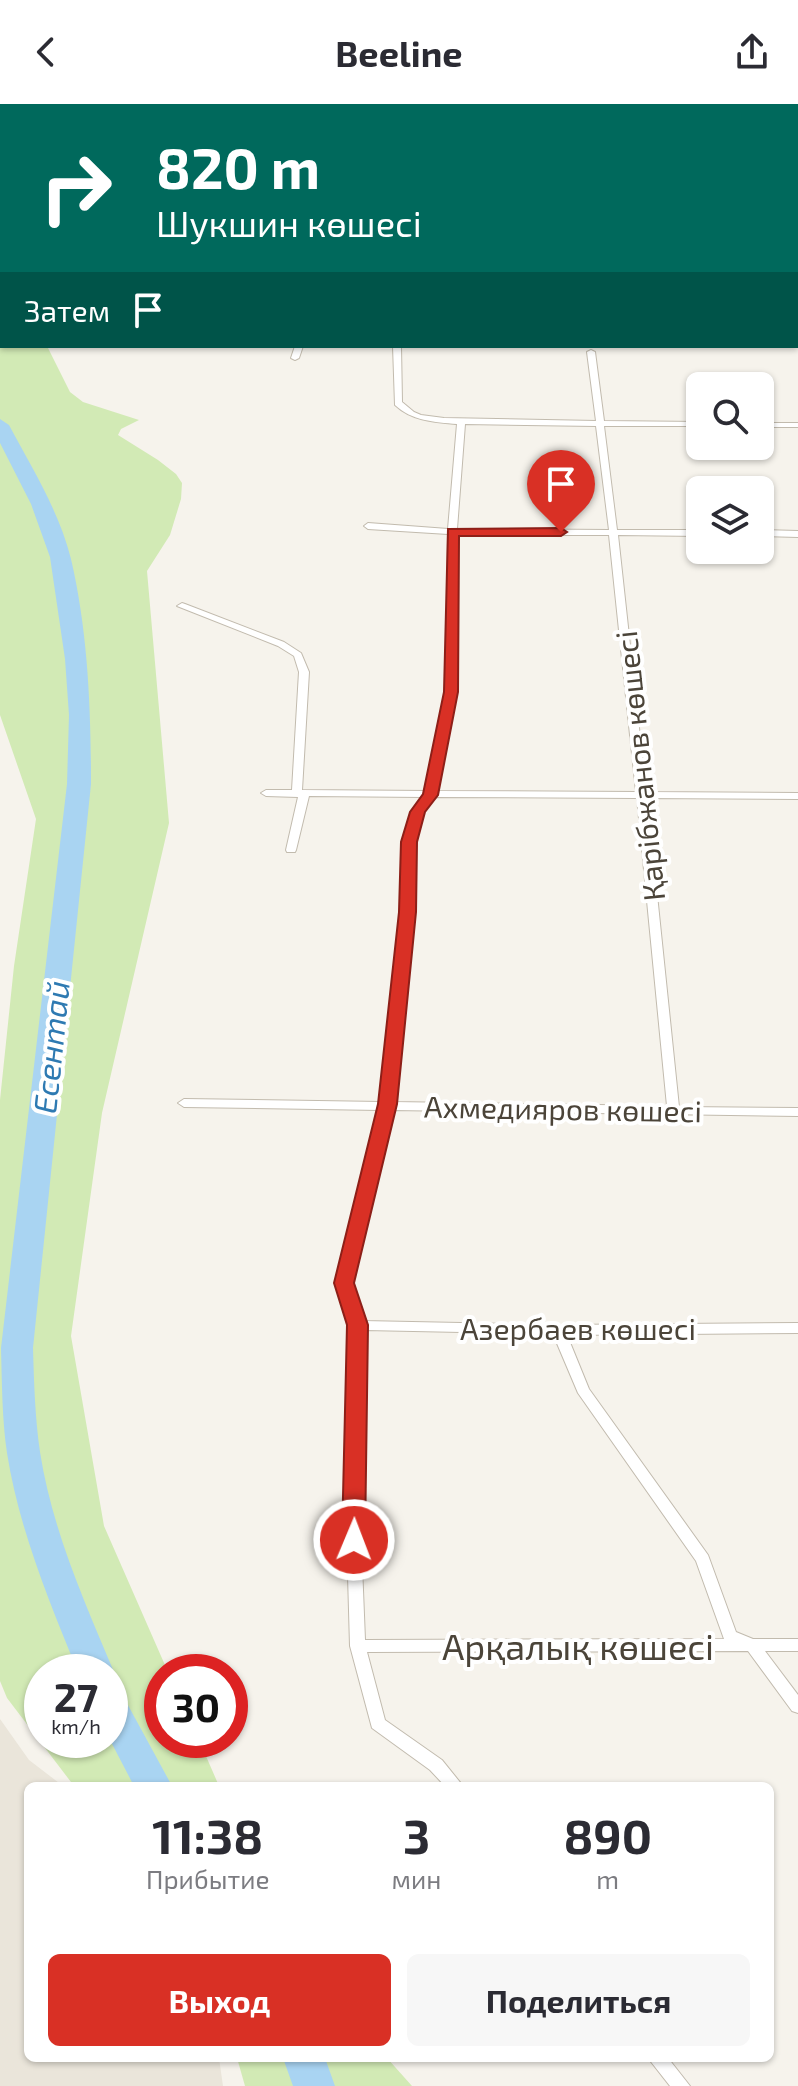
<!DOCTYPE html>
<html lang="ru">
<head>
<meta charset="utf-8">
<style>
	body { margin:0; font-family:"Exo 2",sans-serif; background:#f7f7f7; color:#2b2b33; height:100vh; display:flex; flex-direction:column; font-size:30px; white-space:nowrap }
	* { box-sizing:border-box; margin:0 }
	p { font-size:26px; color:#7c7c81 }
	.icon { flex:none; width:44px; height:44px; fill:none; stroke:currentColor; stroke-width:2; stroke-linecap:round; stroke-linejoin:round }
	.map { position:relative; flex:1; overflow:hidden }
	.side { position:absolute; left:24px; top:1678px; width:750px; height:280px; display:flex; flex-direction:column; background:#fff; border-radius:12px; box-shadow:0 2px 6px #0004 }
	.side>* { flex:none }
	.guide { position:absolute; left:0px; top:0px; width:798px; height:244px; box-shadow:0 2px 6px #0004; background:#00695c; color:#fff; overflow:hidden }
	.controls { position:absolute; left:686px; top:268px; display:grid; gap:16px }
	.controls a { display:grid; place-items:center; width:88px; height:88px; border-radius:12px; background:#fff; box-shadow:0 2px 6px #0004; font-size:40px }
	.speed { position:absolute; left:24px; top:1550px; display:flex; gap:16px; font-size:40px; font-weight:700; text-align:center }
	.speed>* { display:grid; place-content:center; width:104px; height:104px; border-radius:50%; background:#fff; box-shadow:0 2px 6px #0004; line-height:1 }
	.speed small { font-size:20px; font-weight:400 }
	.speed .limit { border:12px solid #d22; background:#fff; color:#111 }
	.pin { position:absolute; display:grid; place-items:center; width:68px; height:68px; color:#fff; margin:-82px -34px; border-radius:50% 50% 50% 0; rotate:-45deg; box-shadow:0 0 8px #0007 }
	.pin .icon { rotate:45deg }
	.me { position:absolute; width:88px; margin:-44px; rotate:1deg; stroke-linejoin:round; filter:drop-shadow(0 0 6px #0008) }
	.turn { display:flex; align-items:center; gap:28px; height:168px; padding:0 24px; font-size:36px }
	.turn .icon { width:104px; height:104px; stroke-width:2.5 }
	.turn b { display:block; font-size:56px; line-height:68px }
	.then { display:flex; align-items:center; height:76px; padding:0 24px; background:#0003; gap:16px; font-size:30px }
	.eta { display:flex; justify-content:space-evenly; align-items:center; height:136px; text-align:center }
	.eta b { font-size:48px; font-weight:700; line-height:56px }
	.cta { display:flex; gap:16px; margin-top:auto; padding:16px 24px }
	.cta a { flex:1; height:92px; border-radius:12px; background:#d93025; color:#fff; font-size:32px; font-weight:700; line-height:92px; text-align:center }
	.cta a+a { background:#f7f7f7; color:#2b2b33 }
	header { display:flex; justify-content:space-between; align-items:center; height:104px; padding:0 24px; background:#fff; font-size:36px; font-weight:700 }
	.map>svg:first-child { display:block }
	.residential { fill:#eae5da }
	.green { fill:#d2eab5; fill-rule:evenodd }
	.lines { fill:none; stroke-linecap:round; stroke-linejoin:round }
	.river { fill:#a9d4f2; fill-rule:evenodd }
	.minor-casing { stroke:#c2bbae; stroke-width:2 }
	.tertiary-casing { stroke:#c2bbae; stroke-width:2 }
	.primary-casing { stroke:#e6c16a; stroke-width:2 }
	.minor { fill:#fff; fill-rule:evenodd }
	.tertiary { fill:#fff; fill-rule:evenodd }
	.primary { fill:#ffe39c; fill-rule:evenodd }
	.wall { fill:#bab2a6 }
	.route { fill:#d93025; stroke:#8d1f18; stroke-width:2 }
	.labels { text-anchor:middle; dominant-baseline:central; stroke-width:8; stroke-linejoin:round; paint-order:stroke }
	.street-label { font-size:30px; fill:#4b4439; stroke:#fff }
	.water-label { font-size:32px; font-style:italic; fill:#2e7ab2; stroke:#fff }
	.near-street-label { font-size:36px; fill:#4b4439; stroke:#fff }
</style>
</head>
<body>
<header><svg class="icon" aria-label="back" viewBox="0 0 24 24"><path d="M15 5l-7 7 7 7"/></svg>Beeline<svg class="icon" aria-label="share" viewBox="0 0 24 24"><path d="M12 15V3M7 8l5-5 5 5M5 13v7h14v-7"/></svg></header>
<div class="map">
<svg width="798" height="1982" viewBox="0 0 798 1982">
	<rect width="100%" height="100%" fill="#f6f3ec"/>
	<path class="residential" d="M0,1615L29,1656L63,1682H28V1954H219L223,1982H0Z"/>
	<path class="green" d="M0,191L2,242H47L70,288L83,298L139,316L121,325L118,331L158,356L176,370L182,379L181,395L170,431L147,467L169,719L102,1009L71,1232L104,1422L168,1568H162V1636H199L219,1682H74L7,1594L0,1577V996L14,862L36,715L0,611ZM42,1568H110V1636H42Z
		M237,1954H387L412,1982H245Z"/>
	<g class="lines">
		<path class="river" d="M0,315L9,321C32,364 59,407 71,455C88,528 91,604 91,680L33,1244C34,1279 35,1313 40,1348C52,1425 84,1497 114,1568L110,1576V1568H78C49,1497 19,1425 7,1349C2,1315 2,1279 1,1244L67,680L69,611L65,555L50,453L31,400L0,339Z
			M110,1587L123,1592L172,1682H134L110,1636Z
			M283,1954H325L335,1982H293Z"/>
		<defs>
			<path id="minor" d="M485,0H491L492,2H486Z
				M596,0H602V2H596Z
				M690,0H696V2H690Z
				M796,234H798V238H796Z
				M295,242H303L299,254L295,256L291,254Z
				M393,242H401L402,298L414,308L421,311L444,314L596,317L587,248L591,246L595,248L604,317L700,318V322H604L617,426H700V432L618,431L646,688L798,689V695L647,694L679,1003L798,1004V1012L392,1006L351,1179L363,1217L558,1221L798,1219V1229L567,1231L589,1285L708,1451L736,1528L753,1535H798V1547H765L798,1591V1609L792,1607L748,1547L367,1548L385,1616L442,1656L463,1682H445L430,1666L372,1624L350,1542L347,1436L351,1221L337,1179L380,1006L184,1003L178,999L184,995L381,998L402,808L404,738L412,708L424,693L309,692L296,746L295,748H287L286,746L298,693L266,692L261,689L266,686H292L299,568L294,552L278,542L177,502L182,499L185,500L284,538L301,549L309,568L302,686L427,687L446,588L448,430L368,425L364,422L368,419L448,425L457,320C434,318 412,317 395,301ZM465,320L596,322L609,426L457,425ZM456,431H609L636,688L437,687L456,588ZM435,693L637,694L667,1002L393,998L412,808L414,738L422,709ZM365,1226L553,1230L578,1289L696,1457L724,1535L365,1536L361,1436Z
				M760,319H798V323H760Z
				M760,426L798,427V433L760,432Z
				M648,1954H668L690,1982H670Z"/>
			<path id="tertiary" d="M295,0H303V2H295Z
				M756,0H764L765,2H757Z
				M796,59H798V65H796Z
				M796,117L798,118V129L796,128Z"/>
			<path id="primary" d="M0,56H2V62H0Z
				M796,68H798V74H796Z"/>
		</defs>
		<use href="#minor" class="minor-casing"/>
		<use href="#tertiary" class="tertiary-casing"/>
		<use href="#primary" class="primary-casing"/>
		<use href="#minor" class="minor"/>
		<use href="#tertiary" class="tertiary"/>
		<use href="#primary" class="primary"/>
	</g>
	<path class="wall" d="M703,0H751V2H703Z"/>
	<path class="route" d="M448,425L561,424L567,428L561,432H459L458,588L438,691L425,708L417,738L416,808L397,1000L354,1179L368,1221L365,1436L361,1442L354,1444L346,1442L342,1436L347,1221L334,1179L378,1000L399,808L401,738L410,708L423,690L444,588Z"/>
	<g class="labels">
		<g class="street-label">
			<text transform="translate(639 662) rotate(-96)">Қарібжанов көшесі</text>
			<text transform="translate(563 1004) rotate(1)">Ахмедияров көшесі</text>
			<text x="578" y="1224">Азербаев көшесі</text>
		</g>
		<g class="water-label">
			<text transform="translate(50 943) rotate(-84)">Есентай</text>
		</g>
		<g class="near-street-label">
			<text x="578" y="1541">Арқалық көшесі</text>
		</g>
	</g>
</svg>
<div class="controls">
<a><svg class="icon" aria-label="search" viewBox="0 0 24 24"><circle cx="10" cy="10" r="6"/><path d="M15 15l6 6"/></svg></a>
<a><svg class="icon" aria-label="layers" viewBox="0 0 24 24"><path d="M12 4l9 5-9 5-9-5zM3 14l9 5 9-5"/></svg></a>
</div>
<div class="speed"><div>27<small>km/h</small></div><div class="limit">30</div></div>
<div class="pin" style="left:561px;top:428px;background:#d93025"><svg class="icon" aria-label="arrive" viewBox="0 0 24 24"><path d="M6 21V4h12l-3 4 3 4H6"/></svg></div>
<svg class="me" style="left:354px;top:1436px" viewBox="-20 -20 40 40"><circle r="17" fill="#d93025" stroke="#fff" stroke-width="3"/><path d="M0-11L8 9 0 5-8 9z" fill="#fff"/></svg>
<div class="guide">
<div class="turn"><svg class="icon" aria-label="right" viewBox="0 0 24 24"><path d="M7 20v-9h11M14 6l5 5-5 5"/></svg><div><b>820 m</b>Шукшин көшесі</div></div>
<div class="then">Затем<svg class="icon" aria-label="arrive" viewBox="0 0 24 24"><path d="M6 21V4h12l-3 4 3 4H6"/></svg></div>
</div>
<section class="side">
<div class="eta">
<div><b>11:38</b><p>Прибытие</p></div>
<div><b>3</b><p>мин</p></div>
<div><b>890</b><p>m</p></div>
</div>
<div class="cta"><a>Выход</a><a>Поделиться</a></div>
</section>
</div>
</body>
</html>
